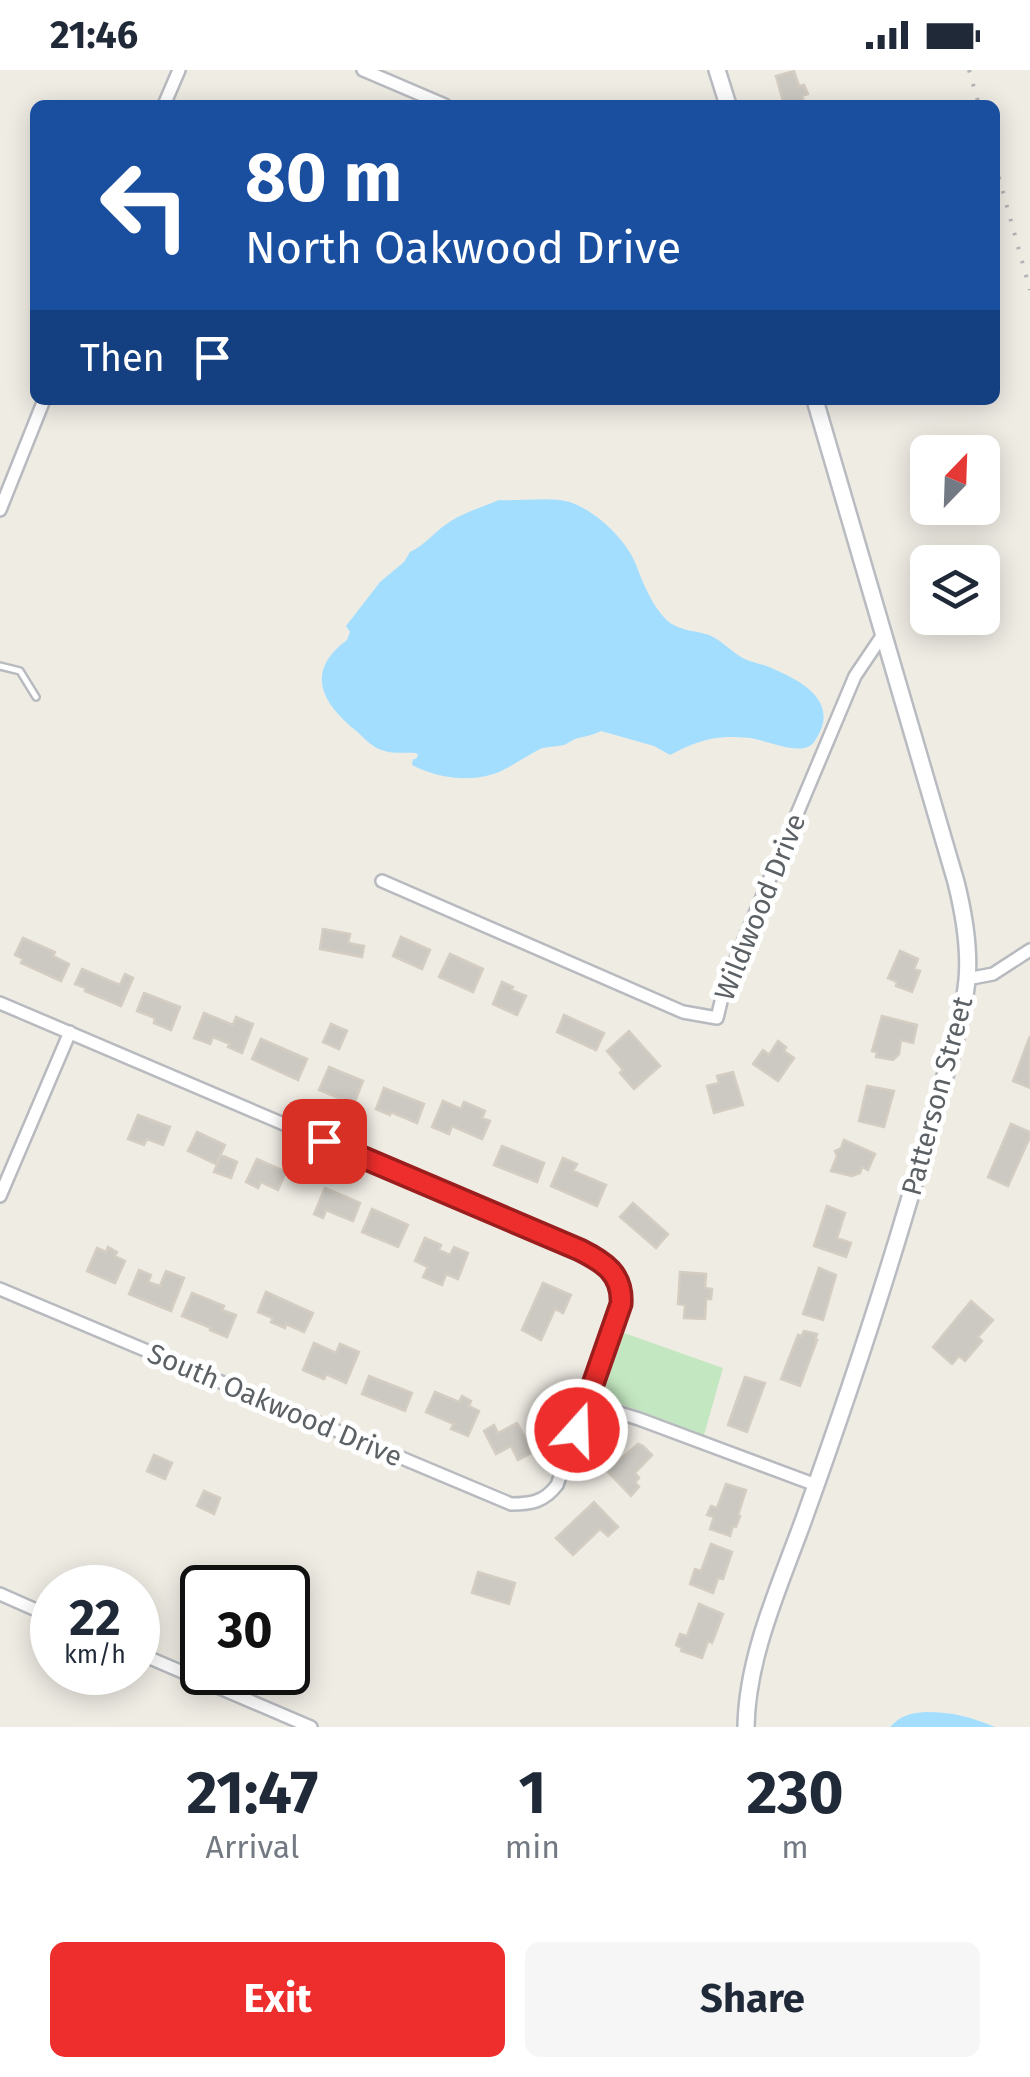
<!DOCTYPE html>
<html lang="en">
<head>
<meta charset="utf-8">
<style>
	body { margin:0; font-family:"Fira Sans",sans-serif; background:#f6f6f7; color:#1f2937; height:100vh; display:flex; flex-direction:column; font-size:38px; white-space:nowrap }
	* { box-sizing:border-box; margin:0 }
	p { font-size:32px; color:#747a83 }
	.icon { flex:none; width:55px; height:55px; fill:none; stroke:currentColor; stroke-width:2; stroke-linecap:round; stroke-linejoin:round }
	.map { position:relative; height:1657px; overflow:hidden }
	.details { display:flex; flex-direction:column; background:#fff; flex:1 }
	.details>* { flex:none }
	.guide { position:absolute; left:30px; top:30px; width:970px; height:305px; border-radius:15px; box-shadow:0 5px 25px #0003; background:#1a4fa0; color:#fff; overflow:hidden }
	.needle { width:65px; rotate:23deg }
	.buttons { position:absolute; left:910px; top:365px; display:grid; gap:20px }
	.buttons a { display:grid; place-items:center; width:90px; height:90px; border-radius:15px; background:#fff; box-shadow:0 5px 25px #0003; font-size:50px }
	.speed { position:absolute; left:30px; top:1495px; display:flex; gap:20px; font-size:50px; font-weight:700; text-align:center }
	.speed>* { display:grid; place-content:center; width:130px; height:130px; border-radius:50%; background:#fff; box-shadow:0 5px 25px #0003; line-height:1 }
	.speed small { font-size:25px; font-weight:400 }
	.speed .limit { border:5px solid #111; border-radius:15px; background:#fff; color:#111 }
	.pin { position:absolute; display:grid; place-items:center; width:85px; height:85px; color:#fff; margin:-42px; border-radius:20px; box-shadow:0 5px 15px #0006 }
	.me { position:absolute; width:110px; margin:-55px; rotate:20deg; stroke-linejoin:round; filter:drop-shadow(0 0 8px #0008) }
	.turn { display:flex; align-items:center; gap:35px; height:210px; padding:0 50px; font-size:45px }
	.turn .icon { width:130px; height:130px; stroke-width:2.5 }
	.turn b { display:block; font-size:70px; line-height:85px }
	.then { display:flex; align-items:center; height:95px; padding:0 50px; background:#0003; gap:20px; font-size:38px }
	.eta { display:flex; justify-content:space-evenly; align-items:center; height:170px; text-align:center }
	.eta b { font-size:60px; font-weight:700; line-height:70px }
	.primary-button { display:flex; gap:20px; margin-top:auto; padding:20px 50px }
	.primary-button a { flex:1; height:115px; border-radius:15px; background:#ed2e2c; color:#fff; font-size:40px; font-weight:700; line-height:115px; text-align:center }
	.primary-button a+a { background:#f6f6f7; color:#1f2937 }
	.status { display:flex; justify-content:space-between; align-items:center; height:70px; padding:0 50px; background:#fff; direction:ltr }
	.status svg { height:28px; fill:currentColor }
	.map>svg:first-child { display:block }
	.green { fill:#c3e7c0 }
	.water { fill:#a4deff }
	.building { fill:#ccc9c3; stroke:#d4cdc2; stroke-width:2.5 }
	.lines { fill:none; stroke-linecap:round; stroke-linejoin:round }
	.lane-casing { stroke:#b7babe; stroke-width:10 }
	.street-casing { stroke:#b7babe; stroke-width:16 }
	.secondary-casing { stroke:#b8bbc0; stroke-width:20 }
	.lane { stroke:#fff; stroke-width:5 }
	.street { stroke:#fff; stroke-width:11 }
	.secondary { stroke:#fff; stroke-width:15 }
	.rail { stroke:#b3b4b5; stroke-width:4; stroke-dasharray:2.5 12; stroke-linecap:butt }
	.route-casing { stroke:#9a1e1d; stroke-width:25 }
	.route { stroke:#ed2e2c; stroke-width:18 }
	.labels { text-anchor:middle; dominant-baseline:central; stroke-width:10; stroke-linejoin:round; paint-order:stroke }
	.street-label { font-size:28px; fill:#5c6165; stroke:#fff }
</style>
</head>
<body>
<div class="status"><b>21:46</b><svg viewBox="0 0 49 12"><path d="M0 12V9h3v3zM5 12V6h3v6zM10 12V3h3v9zM15 12V0h3v12zM26 1h20v11H26zM47 4h2v5h-2z"/></svg></div>
<div class="map">
<svg width="1030" height="1657" viewBox="0 0 1030 1657">
	<rect width="100%" height="100%" fill="#efece4"/>
	<path class="green" d="M624,1263L723,1298L704,1365L602,1327Z"/>
	<path class="water" d="M499,430C519,431 540,428 560,430C589,433 628,470 637,497C643,514 656,544 672,554C683,561 697,561 709,565C723,571 733,584 747,590C754,593 762,594 769,597C800,610 843,631 814,672C803,688 766,670 750,668C743,667 734,667 727,667C705,668 689,675 670,685L654,676L601,661C593,665 587,666 578,668C573,669 569,673 564,675C556,677 548,676 540,679C524,687 508,700 490,705C464,712 435,707 412,695L413,689H416L418,685L416,683C406,682 394,684 385,681C371,678 364,667 354,659C320,631 306,600 347,570L350,562L346,556L380,512L404,492L410,482C424,476 436,460 451,451C465,442 483,437 499,430Z
		M926,1642C952,1642 971,1647 995,1657H890C901,1645 911,1643 926,1642Z"/>
	<path class="building" d="M794,1L799,16L804,15L808,24L802,26L805,35H784L776,6Z
		M323,859L350,864L348,873L364,876L362,887L320,879Z
		M401,867L430,880L422,899L393,886Z
		M23,868L55,882L53,886L69,894L61,911L21,893L23,889L15,885Z
		M900,881L918,889L914,899L920,901L912,922L896,916L897,912L888,908Z
		M450,884L483,899L473,922L439,907Z
		M82,899L120,915L125,904L133,908L121,936L85,921L86,918L75,914Z
		M502,912L513,917L511,920L526,926L517,945L493,934Z
		M144,923L180,937L171,960L154,953L155,948L137,941Z
		M204,943L233,955L236,947L253,954L242,983L228,977L230,974L213,967L210,974L194,968Z
		M564,945L604,963L596,980L557,962Z
		M882,946L917,955L913,973L901,970L899,984L893,990L876,987L877,982L872,981Z
		M331,954L347,961L339,979L323,972Z
		M629,961L660,996L634,1019L620,1003L623,1000L607,981Z
		M1030,966V1018L1013,1011Z
		M261,969L307,989L298,1010L252,989Z
		M778,971L786,977L784,981L794,988L778,1011L753,994L763,980L769,985Z
		M329,997L363,1011L354,1034L319,1020Z
		M733,1002L743,1035L714,1043L707,1016L719,1013L717,1006Z
		M867,1016L894,1021L884,1057L859,1051Z
		M384,1018L424,1034L417,1053L391,1042L390,1045L376,1039Z
		M443,1031L461,1039L464,1032L485,1041L482,1048L490,1051L482,1069L452,1056L449,1064L432,1057Z
		M138,1045L170,1057L163,1075L147,1069L144,1075L128,1069Z
		M1011,1054L1030,1062V1067L1008,1116L988,1107Z
		M197,1062L225,1075L216,1094L188,1081Z
		M844,1070L875,1084L868,1100L862,1097L860,1103L852,1106L831,1101L837,1086L835,1081L841,1078Z
		M502,1076L544,1093L537,1112L494,1095Z
		M221,1085L237,1092L231,1108L214,1102Z
		M563,1088L577,1094L573,1101L606,1115L597,1136L551,1116Z
		M257,1089L286,1102L278,1120L261,1112L258,1118L246,1112Z
		M325,1118L360,1133L353,1151L326,1140L323,1148L314,1144Z
		M633,1133L668,1164L656,1178L620,1147Z
		M827,1136L845,1143L837,1168L851,1173L846,1187L814,1176Z
		M372,1139L408,1155L398,1177L362,1162Z
		M425,1168L441,1175L439,1180L450,1185L454,1177L468,1183L458,1209L446,1204L442,1215L423,1207L428,1197L415,1191Z
		M108,1177L117,1182L115,1186L125,1191L115,1213L87,1201L97,1178L106,1182Z
		M819,1198L836,1205L823,1250L803,1244Z
		M139,1200L151,1205L148,1212L160,1216L166,1201L184,1208L171,1241L129,1224Z
		M680,1202L706,1204L705,1218L712,1219L711,1229H706L705,1249L684,1248L685,1235L678,1234Z
		M543,1213L571,1225L563,1243L555,1239L541,1270L522,1260Z
		M266,1222L313,1243L304,1262L286,1254L285,1258L271,1252L273,1248L258,1242Z
		M192,1223L224,1236L222,1240L236,1245L227,1267L210,1260L211,1258L182,1246Z
		M971,1231L993,1250L978,1267L982,1271L965,1291L959,1286L952,1294L933,1277Z
		M804,1261L817,1264L815,1270H817L800,1316L781,1309L798,1265L802,1266Z
		M314,1273L336,1283L340,1274L359,1282L346,1313L326,1304L324,1309L303,1300Z
		M369,1306L412,1323L405,1341L362,1324Z
		M745,1307L765,1313L747,1362L728,1355Z
		M435,1322L459,1332L462,1326L471,1331L469,1336L479,1341L468,1366L451,1359L454,1354L426,1342Z
		M517,1353L533,1382L518,1390L511,1376L496,1384L484,1361L494,1355L498,1363Z
		M638,1374L643,1376L652,1385L635,1403L639,1408L635,1412L639,1417L631,1426L607,1401Z
		M154,1385L172,1393L165,1409L147,1401Z
		M726,1414L746,1420L738,1445L740,1446L736,1457L733,1456L730,1466L710,1459L714,1447L707,1445L711,1436L717,1438Z
		M204,1421L220,1428L214,1444L197,1436Z
		M594,1432L618,1457L608,1466L600,1459L573,1485L556,1468Z
		M711,1474L732,1482L723,1509L718,1508L713,1523L690,1514L695,1499L701,1501Z
		M478,1502L515,1513L509,1534L472,1523Z
		M699,1534L723,1544L712,1573L708,1571L702,1588L681,1581L682,1578L676,1575L680,1564L687,1566Z"/>
	<g class="lines">
		<defs>
			<path id="lane" d="M0,596L20,601L36,627"/>
			<path id="street" d="M363,0L445,35
				M164,35L179,0
				M0,440L44,330
				M382,811L683,942L717,948L725,915L855,606L884,563
				M967,909L993,904L1030,880
				M0,933L579,1180C604,1192 623,1204 621,1234L557,1415C544,1432 531,1434 511,1434L0,1219
				M0,1126L70,962
				M587,1333L639,1349L816,1415
				M0,1524L52,1547
				M138,1583L311,1657"/>
			<path id="secondary" d="M717,0L728,35
				M746,1657C747,1585 781,1513 805,1446C851,1318 894,1188 930,1057C943,1009 962,959 967,910C970,877 964,844 956,812L815,330"/>
		</defs>
		<use href="#lane" class="lane-casing"/>
		<use href="#street" class="street-casing"/>
		<use href="#secondary" class="secondary-casing"/>
		<use href="#lane" class="lane"/>
		<use href="#street" class="street"/>
		<use href="#secondary" class="secondary"/>
		<path class="rail" d="M969,0L979,35
			M995,93L1030,220"/>
	</g>
	<g class="lines">
		<defs>
			<path id="route" d="M324,1071L580,1180C604,1192 623,1204 621,1234L577,1360"/>
		</defs>
		<use href="#route" class="route-casing"/>
		<use href="#route" class="route"/>
	</g>
	<g class="labels">
		<g class="street-label">
			<text transform="translate(760 837) rotate(-68)">Wildwood Drive</text>
			<text transform="translate(937 1026) rotate(-75)">Patterson Street</text>
			<text transform="translate(275 1335) rotate(23)">South Oakwood Drive</text>
		</g>
	</g>
</svg>
<div class="buttons">
<a><svg class="needle" viewBox="-14 -14 28 28"><path d="M0-13l5 13h-10z" fill="#e53935"/><path d="M0 13l5-13h-10z" fill="#747a83"/></svg></a>
<a><svg class="icon" aria-label="layers" viewBox="0 0 24 24"><path d="M12 4l9 5-9 5-9-5zM3 14l9 5 9-5"/></svg></a>
</div>
<div class="speed"><div>22<small>km/h</small></div><div class="limit">30</div></div>
<div class="pin" style="left:324px;top:1071px;background:#d93025"><svg class="icon" aria-label="arrive" viewBox="0 0 24 24"><path d="M6 21V4h12l-3 4 3 4H6"/></svg></div>
<svg class="me" style="left:577px;top:1360px" viewBox="-20 -20 40 40"><circle r="17" fill="#ed2e2c" stroke="#fff" stroke-width="3"/><path d="M0-11L8 9 0 5-8 9z" fill="#fff"/></svg>
<div class="guide">
<div class="turn"><svg class="icon" aria-label="left" viewBox="0 0 24 24"><path d="M17 20v-9H6M10 6l-5 5 5 5"/></svg><div><b>80 m</b>North Oakwood Drive</div></div>
<div class="then">Then<svg class="icon" aria-label="arrive" viewBox="0 0 24 24"><path d="M6 21V4h12l-3 4 3 4H6"/></svg></div>
</div>
</div>
<section class="details">
<div class="eta">
<div><b>21:47</b><p>Arrival</p></div>
<div><b>1</b><p>min</p></div>
<div><b>230</b><p>m</p></div>
</div>
<div class="primary-button"><a>Exit</a><a>Share</a></div>
</section>
</body>
</html>
